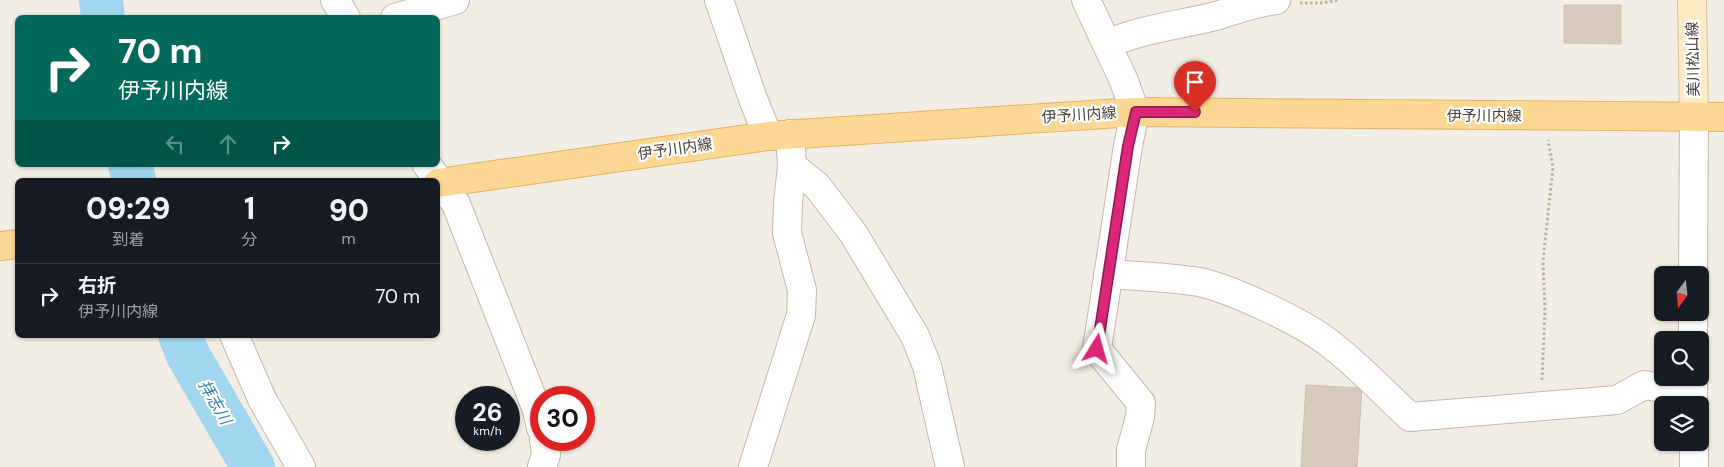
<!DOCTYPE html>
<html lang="ja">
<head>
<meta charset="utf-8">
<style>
	body { margin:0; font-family:"DM Sans","Noto Sans JP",sans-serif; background:#242831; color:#f1f3f6; height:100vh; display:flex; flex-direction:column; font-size:19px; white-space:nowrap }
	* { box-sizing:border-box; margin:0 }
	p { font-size:16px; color:#9ea1a6 }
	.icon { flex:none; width:28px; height:28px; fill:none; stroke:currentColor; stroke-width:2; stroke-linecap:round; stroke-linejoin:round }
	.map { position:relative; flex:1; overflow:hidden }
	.sheet { position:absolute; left:15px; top:178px; width:425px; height:160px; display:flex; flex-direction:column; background:#171b24; border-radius:8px; box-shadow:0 1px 4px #0004 }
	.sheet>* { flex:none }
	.hud { position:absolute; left:15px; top:15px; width:425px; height:152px; border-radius:8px; box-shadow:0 1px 4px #0004; background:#00695c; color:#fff; overflow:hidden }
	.needle { width:32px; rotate:195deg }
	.tools { position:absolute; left:1654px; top:266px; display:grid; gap:10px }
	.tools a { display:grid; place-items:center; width:55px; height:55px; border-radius:8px; background:#171b24; box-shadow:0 1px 4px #0004; font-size:25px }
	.speed { position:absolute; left:455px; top:386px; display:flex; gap:10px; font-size:25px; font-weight:700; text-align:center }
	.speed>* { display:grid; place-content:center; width:65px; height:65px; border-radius:50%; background:#171b24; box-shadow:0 1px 4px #0004; line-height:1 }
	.speed small { font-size:12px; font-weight:400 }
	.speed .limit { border:8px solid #d22; background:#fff; color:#111 }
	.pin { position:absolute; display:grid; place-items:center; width:42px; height:42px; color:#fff; margin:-51px -21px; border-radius:50% 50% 50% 0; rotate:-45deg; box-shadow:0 0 5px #0007 }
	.pin .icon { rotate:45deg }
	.me { position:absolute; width:55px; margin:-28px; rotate:8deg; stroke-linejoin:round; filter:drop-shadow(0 0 4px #0008) }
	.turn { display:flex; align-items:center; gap:18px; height:105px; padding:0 20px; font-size:22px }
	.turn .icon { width:65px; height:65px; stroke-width:2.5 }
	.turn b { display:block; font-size:35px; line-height:42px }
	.lanes { display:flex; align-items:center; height:48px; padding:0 20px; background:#0003; justify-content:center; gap:25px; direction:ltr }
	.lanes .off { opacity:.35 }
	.eta { display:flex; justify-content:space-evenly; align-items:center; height:85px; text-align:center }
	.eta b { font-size:30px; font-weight:800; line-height:35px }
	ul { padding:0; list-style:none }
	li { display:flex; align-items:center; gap:15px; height:65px; padding:0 20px; border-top:1px solid #363941 }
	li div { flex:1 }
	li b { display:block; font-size:19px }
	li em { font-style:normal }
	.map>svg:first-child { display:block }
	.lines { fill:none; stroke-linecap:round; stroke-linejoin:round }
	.river { stroke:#a2d6ef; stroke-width:44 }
	.building { fill:#d7cbbe; stroke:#cfbfae }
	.minor-casing { stroke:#c1b7ab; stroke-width:30 }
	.tertiary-casing { stroke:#c1b7ab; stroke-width:30 }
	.secondary-casing { stroke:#d2bd95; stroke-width:30 }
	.primary-casing { stroke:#e2b263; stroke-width:30 }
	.path { stroke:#bfaf99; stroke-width:3; stroke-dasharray:2.5 2.5; stroke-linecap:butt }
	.minor { stroke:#fff; stroke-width:28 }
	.tertiary { stroke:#fff; stroke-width:28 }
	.secondary { stroke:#feebc4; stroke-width:28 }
	.primary { stroke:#fdd794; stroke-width:28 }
	.route-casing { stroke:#8e194d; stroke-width:12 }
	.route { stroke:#db2777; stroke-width:9 }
	.labels { text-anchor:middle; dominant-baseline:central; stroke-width:4.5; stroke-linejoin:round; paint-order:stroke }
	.street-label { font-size:15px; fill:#453d35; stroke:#fff }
	.water-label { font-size:16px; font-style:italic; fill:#2e7da8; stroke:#fff }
</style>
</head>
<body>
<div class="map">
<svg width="1724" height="467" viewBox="0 0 1724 467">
	<rect width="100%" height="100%" fill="#f3eee5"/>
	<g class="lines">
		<path class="river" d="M101,0L103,18
			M130,165L134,180
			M180,335L188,355L253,467"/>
	</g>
	<path class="building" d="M1564,5H1621V44L1564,43Z
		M1306,385L1362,388L1357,467H1301Z"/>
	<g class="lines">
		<defs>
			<path id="minor" d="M335,0L346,18
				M719,0L753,99L768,136
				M1086,0L1124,81L1135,112L1128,146L1097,349L1141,403L1140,417L1131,450V467
				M395,18L455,0
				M1107,44C1141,29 1180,25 1216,16C1236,10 1255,2 1276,0
				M790,134L792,166L817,186L853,233L915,336L927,366L950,467
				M427,165L456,204L537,410L541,428
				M1108,274C1138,276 1169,277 1199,282C1232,289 1302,322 1329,343C1358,365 1384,393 1410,417L1617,400L1644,385L1693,393
				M234,335L262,399L301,467
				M542,467L546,455L544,440
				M753,467L801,315L802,290L787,233L788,203L792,166"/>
			<path id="tertiary" d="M1693,275L1694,117
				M1693,340V312
				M1693,378V405
				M1694,442V467"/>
			<path id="secondary" d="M1692,0L1694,117"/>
			<path id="primary" d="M438,183L768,136L1135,112L1724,117
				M0,246L18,244"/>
		</defs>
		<use href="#minor" class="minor-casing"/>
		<use href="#tertiary" class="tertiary-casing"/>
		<use href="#secondary" class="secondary-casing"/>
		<use href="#primary" class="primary-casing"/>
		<path class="path" d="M1300,3H1322L1339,0
			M1542,380L1545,311L1543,261L1553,167L1548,140"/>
		<use href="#minor" class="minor"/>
		<use href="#tertiary" class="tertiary"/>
		<use href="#secondary" class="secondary"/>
		<use href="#primary" class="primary"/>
	</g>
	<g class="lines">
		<defs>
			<path id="route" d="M1097,349L1128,146L1136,112H1195"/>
		</defs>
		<use href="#route" class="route-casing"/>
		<use href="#route" class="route"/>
	</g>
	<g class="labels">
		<g class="street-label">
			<text transform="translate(1693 59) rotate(-91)">美川松山線</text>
			<text transform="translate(1079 115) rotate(-4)">伊予川内線</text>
			<text x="1484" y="116">伊予川内線</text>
			<text transform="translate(675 149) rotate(-8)">伊予川内線</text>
		</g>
		<g class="water-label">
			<text transform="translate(215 402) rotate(60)">拝志川</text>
		</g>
	</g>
</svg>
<div class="tools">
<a><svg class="needle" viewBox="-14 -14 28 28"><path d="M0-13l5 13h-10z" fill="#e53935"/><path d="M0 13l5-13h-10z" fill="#9ea1a6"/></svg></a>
<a><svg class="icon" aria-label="search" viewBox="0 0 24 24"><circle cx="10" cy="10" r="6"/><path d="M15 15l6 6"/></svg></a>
<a><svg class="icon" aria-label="layers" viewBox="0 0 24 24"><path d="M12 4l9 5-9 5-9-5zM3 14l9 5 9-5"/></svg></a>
</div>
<div class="speed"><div>26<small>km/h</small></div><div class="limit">30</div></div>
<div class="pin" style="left:1195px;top:112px;background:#d93025"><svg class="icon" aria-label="arrive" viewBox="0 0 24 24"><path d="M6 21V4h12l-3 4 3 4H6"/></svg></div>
<svg class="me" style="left:1097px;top:349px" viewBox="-20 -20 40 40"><path d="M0-17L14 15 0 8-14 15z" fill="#db2777" stroke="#fff" stroke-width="4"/></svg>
<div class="hud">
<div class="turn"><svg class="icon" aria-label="right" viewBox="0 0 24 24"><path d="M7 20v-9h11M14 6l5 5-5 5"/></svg><div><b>70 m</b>伊予川内線</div></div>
<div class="lanes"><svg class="icon off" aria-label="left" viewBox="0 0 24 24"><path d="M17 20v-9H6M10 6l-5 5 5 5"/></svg><svg class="icon off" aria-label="ahead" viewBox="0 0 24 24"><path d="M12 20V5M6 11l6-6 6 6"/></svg><svg class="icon" aria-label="right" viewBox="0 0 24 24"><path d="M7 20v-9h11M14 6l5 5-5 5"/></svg></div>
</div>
<section class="sheet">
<div class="eta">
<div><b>09:29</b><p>到着</p></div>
<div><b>1</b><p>分</p></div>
<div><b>90</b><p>m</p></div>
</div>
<ul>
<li><svg class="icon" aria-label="right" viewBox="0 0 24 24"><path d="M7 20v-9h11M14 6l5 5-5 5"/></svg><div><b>右折</b><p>伊予川内線</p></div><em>70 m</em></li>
</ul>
</section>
</div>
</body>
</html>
